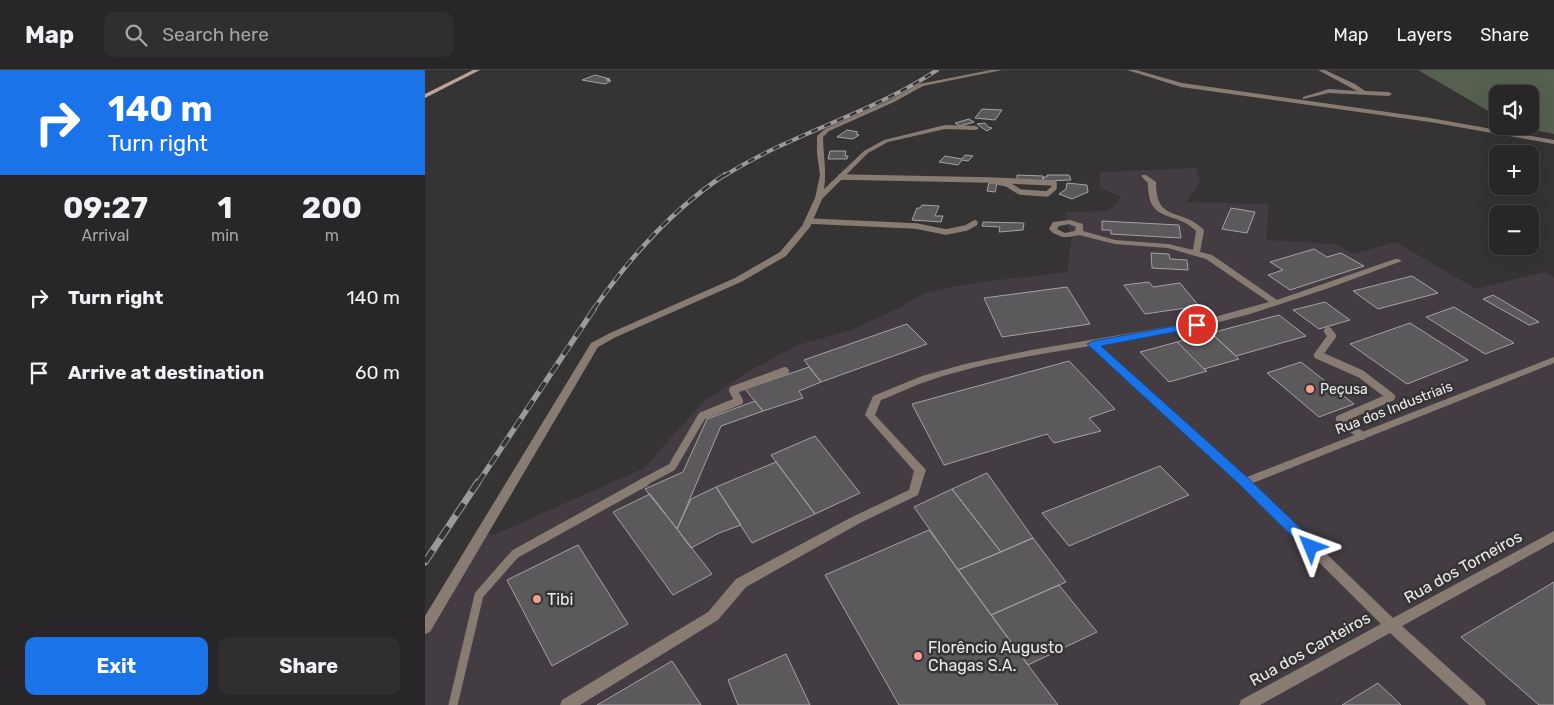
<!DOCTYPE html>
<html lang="en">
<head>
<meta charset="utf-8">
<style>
	body { margin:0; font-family:Rubik,sans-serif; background:#302e30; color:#f1f3f6; height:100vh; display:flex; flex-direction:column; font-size:19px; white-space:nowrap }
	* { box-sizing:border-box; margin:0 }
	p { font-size:16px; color:#a5a5a8 }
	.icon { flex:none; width:28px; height:28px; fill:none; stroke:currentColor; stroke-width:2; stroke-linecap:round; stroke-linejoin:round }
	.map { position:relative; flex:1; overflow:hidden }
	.side { display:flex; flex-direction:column; background:#282628; width:425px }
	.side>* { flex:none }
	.top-card { background:#1a73e8; color:#fff; overflow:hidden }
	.controls { position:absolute; left:1064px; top:15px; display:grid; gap:10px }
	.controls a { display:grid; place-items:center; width:50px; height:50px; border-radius:10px; background:#282628; box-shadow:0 5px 20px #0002,0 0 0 1px #444345; font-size:25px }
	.pin { position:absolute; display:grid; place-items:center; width:42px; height:42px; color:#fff; margin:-21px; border:2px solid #fff; border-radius:50%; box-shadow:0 1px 5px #0007 }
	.me { position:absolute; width:55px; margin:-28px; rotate:314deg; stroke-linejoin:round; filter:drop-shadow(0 0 4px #0008) }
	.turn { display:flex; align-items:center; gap:18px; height:105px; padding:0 25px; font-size:22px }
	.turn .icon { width:65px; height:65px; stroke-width:2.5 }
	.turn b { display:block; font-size:35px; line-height:42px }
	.eta { display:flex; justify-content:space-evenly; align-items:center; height:85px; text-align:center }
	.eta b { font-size:30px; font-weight:700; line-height:35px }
	.button { display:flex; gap:10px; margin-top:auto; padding:10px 25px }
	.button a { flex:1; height:58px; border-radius:10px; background:#1a73e8; color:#fff; font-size:20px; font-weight:700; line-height:58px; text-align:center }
	.button a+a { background:#302e30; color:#f1f3f6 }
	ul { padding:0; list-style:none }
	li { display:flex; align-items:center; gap:15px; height:75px; padding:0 25px }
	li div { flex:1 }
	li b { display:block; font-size:19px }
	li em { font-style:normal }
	header { display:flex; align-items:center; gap:30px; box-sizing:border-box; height:70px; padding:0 25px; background:#282628; border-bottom:1px solid #444345 }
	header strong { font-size:24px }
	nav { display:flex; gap:28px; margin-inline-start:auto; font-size:18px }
	.search { width:350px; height:45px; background:#302e30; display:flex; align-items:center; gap:12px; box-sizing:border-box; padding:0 18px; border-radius:10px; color:#a5a5a8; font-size:19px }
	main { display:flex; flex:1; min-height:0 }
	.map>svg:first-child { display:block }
	.built { fill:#433c42 }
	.green { fill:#566050 }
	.building { fill:#5c595c; stroke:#a5a1a5 }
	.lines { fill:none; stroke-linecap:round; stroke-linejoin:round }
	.lane-far2 { stroke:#887c72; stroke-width:5.5 }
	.lane-far1 { stroke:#887c72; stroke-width:8 }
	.lane { stroke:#887c72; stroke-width:9 }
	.street { fill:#887c72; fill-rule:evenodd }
	.secondary { fill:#b8a594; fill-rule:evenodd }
	.rail-far3-casing { stroke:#9d9a9c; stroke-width:4 }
	.rail-far2-casing { stroke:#9d9a9c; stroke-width:4.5 }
	.rail-far1-casing { stroke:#9d9a9c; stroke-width:5.5 }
	.rail-casing { stroke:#9d9a9c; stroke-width:7 }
	.rail-far3 { stroke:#363335; stroke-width:2.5; stroke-dasharray:7; stroke-linecap:butt }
	.rail-far2 { stroke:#363335; stroke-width:3; stroke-dasharray:9; stroke-linecap:butt }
	.rail-far1 { stroke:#363335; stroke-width:4; stroke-dasharray:11; stroke-linecap:butt }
	.rail { stroke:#363335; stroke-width:5; stroke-dasharray:14; stroke-linecap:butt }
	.route { fill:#1a73e8; stroke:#114b97 }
	.poi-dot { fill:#f49d8b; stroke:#363335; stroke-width:2 }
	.labels { text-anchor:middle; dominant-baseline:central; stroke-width:5; stroke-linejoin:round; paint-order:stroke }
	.poi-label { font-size:14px; fill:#edeaec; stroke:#363335; text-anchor:start }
	.street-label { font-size:14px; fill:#edeaec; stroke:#363335 }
	.near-street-label { font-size:16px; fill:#edeaec; stroke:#363335 }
	.near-poi-label { font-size:16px; fill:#edeaec; stroke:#363335; text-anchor:start }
</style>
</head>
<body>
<header>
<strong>Map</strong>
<div class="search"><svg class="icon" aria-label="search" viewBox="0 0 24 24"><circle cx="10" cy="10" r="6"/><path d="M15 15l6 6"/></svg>Search here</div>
<nav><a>Map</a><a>Layers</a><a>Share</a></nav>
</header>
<main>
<section class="side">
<div class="top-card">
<div class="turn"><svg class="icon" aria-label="right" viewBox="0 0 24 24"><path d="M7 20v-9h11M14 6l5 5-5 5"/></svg><div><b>140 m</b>Turn right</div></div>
</div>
<div class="eta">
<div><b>09:27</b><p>Arrival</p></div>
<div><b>1</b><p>min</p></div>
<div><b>200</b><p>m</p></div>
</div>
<ul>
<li><svg class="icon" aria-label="right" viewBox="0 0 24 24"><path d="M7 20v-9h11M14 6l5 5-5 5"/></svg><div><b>Turn right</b></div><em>140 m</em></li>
<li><svg class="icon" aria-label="arrive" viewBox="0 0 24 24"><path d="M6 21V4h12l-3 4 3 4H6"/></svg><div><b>Arrive at destination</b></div><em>60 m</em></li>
</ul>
<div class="button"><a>Exit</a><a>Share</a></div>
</section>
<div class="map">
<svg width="1129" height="635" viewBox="0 0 1129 635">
	<rect width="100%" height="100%" fill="#363335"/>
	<path class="built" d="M772,98L775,112L761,132L844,134L841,170L911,174L928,184L971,172L1051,219L1119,202L1129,207V635H0V558L56,465L71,464L219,398L278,332L324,301L373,275L429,259L475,237L499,223L549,213L642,202L647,165L640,152L641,142L678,141L688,138L696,127L675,118V102Z"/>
	<path class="green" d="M993,0H1129V64L1090,56H1105V24H1072V46Z"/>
	<path class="building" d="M170,5L185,9L181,10L186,11L180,14L157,10Z
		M557,39L577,40L570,50L550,48Z
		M544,49L549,52L535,56L530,53Z
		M560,53L563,57L567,58L562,61L552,54Z
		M422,60L433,62L431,64L434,65L428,69L412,67Z
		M405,81H421L420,86H423L422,89H403Z
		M540,85L548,86L543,91L537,90L533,95L514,92L520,86L537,89Z
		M592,105L618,106V111H592Z
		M622,105H644L646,110L618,111V107H622Z
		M564,113H572L570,122L562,121Z
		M642,113L662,115L663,122L647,129L634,124L641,119Z
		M497,135L514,136L510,146H518L516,152L487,150L492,138H495Z
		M806,138L830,142L822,163L797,159Z
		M677,151L754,155L756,168L686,164V160H677Z
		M558,152L599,153L598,160L574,162L575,157L557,156Z
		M889,179L902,187L916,183L939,196L865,220L843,205L858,200L845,192Z
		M726,183L744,184L745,189L762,190L763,200L727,198Z
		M987,206L1013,223L953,239L928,221Z
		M724,212L728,217L755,213L774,236L720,244L699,215Z
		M642,217L665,254L577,267L559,228Z
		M1068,225L1114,252L1104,255L1058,229Z
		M900,232L925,250L894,259L868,240Z
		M1029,237L1089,273L1060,284L1001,247Z
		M854,245L881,266L811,286L786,263Z
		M985,253L1043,290L982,314L925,274Z
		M482,254L502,274L396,312L379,290Z
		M786,263L814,289L779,299L752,272Z
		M752,272L779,299L782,301L744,312L715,282Z
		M644,291L690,339L664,348L676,361L629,373L622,364L519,395L487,334Z
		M876,292L929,334L894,347L842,303Z
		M384,297L396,312L374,321L378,328L338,341L320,319Z
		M330,331L338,341L296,356L252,459L220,419L258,402L282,349Z
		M390,366L435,423L390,444L346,385Z
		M351,392L390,444L327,473L291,417Z
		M735,396L764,425L644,476L617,443Z
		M562,403L608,468L576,482L527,419Z
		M291,417L316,455L294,463L266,478L252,459L266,429Z
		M527,419L576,482L533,500L489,437Z
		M225,424L287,504L248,525L188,442Z
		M504,460L603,595L633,635H474L400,505Z
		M608,468L641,512L566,545L533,500Z
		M153,475L203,554L127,596L82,510Z
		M1129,512V635H1114L1036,567Z
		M634,515L672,562L603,595L566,545Z
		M361,584L385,635H313L303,610Z
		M247,591L276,635H172Z
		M953,613L976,635H917Z"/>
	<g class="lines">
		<path class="lane-far2" d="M416,107L564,110
			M564,110L629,113V118L622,124L595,122L582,114Z
			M383,151L491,156L521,162L541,158L550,153"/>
		<path class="lane-far1" d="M903,261L907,266L893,285L936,304L966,327L915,349L937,366
			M217,413L247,397L277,346L314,331L308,320L360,301"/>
		<path class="lane" d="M28,635L54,525L90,484L220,412"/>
		<path class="street" d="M566,0H577L498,16L469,32L404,61L398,67C398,84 402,101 399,119L439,81L459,70L520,55L551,56L554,58L551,60L520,59L463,72L443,83L397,129L385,157L361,186L316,212L191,267L173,277L5,562L0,564V546L166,273L185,263L310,208L355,182L377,156L390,128L395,105L392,83V66L400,59L465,30L494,14Z
			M702,0H711L757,13L1005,48L1129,70V74L1005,52L756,17Z
			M893,0H900L930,14L940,21L964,22L967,24L964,26L904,23L878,29V27L904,19L932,21Z
			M717,105H721L731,112C731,153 755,137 778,159L779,161L775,182L787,185L852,230L970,189H973L977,191L901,219L825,244L771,258L674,275L822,407L1129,287V293L828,413L968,548L1129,461V472L977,556L1059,630L1061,635H1044L965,563L835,635H814L816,630L956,554L816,415L665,276C611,285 555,293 503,311C487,316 472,324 456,330L450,345L501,400L493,425L435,453L321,517L293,550L155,635H135L137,630L283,542L311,509L427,447L484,420L489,401L440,345L448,326L497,306L540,294L606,280L771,252L844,232L781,189L743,178L690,174L654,165L644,167H637L628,163L624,159L628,152L645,150L658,154V161L690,170L743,174L768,180L771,161C749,139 723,155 723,113L717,107ZM644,154L651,157L650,161L640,163L632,159L634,156Z"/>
		<path class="secondary" d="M48,0H55L0,28V24Z"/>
		<defs>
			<path id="rail-far3" d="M299,106C367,63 446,44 512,0"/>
			<path id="rail-far2" d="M168,240C205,187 247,139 301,104"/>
			<path id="rail-far1" d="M53,413L169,239"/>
			<path id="rail" d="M0,492L53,412"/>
		</defs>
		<use href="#rail-far3" class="rail-far3-casing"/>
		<use href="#rail-far2" class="rail-far2-casing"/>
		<use href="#rail-far1" class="rail-far1-casing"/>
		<use href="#rail" class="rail-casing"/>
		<use href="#rail-far3" class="rail-far3"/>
		<use href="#rail-far2" class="rail-far2"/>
		<use href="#rail-far1" class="rail-far1"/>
		<use href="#rail" class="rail"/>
	</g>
	<path class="route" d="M772,252L777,255L776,257L676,276L824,409L891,473L893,477L891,480L886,482L881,480L815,415L662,274L668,271Z"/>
	<g class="poi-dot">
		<circle cx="885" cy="319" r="5"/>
		<circle cx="112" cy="529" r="5"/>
		<circle cx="493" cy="586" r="5"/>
	</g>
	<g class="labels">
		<g class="poi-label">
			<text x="895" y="319">Peçusa</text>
		</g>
		<g class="street-label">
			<text transform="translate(969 338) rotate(-21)">Rua dos Industriais</text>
		</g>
		<g class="near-street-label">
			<text transform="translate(1038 497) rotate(-29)">Rua dos Torneiros</text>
			<text transform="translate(885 579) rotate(-29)">Rua dos Canteiros</text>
		</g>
		<g class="near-poi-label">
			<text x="122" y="529">Tibi</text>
			<text x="503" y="577">Florêncio Augusto<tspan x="503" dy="18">Chagas S.A.</tspan></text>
		</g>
	</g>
</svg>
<div class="controls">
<a><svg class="icon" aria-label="sound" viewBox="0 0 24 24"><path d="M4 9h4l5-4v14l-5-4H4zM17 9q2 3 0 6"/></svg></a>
<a>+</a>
<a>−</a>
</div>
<div class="pin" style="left:772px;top:255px;background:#d93025"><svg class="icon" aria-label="arrive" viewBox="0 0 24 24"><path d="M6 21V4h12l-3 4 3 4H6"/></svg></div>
<svg class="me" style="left:886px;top:477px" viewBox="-20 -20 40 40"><path d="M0-17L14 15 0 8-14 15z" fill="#1a73e8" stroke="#fff" stroke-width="4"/></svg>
</div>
</main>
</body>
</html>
